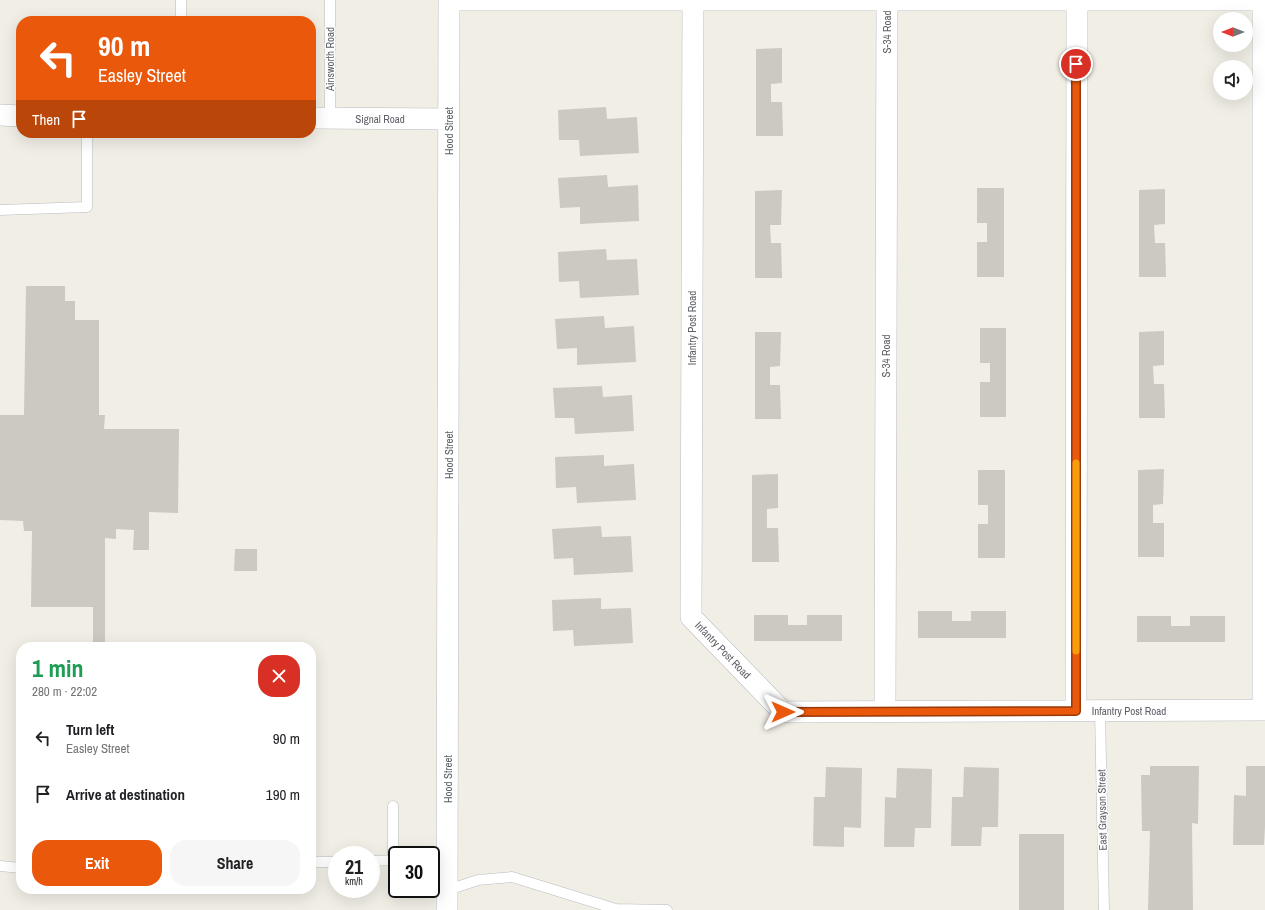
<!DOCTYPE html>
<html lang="en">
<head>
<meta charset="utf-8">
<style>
	body { margin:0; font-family:"Archivo Narrow",sans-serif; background:#f6f6f6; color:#202124; height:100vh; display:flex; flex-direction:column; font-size:15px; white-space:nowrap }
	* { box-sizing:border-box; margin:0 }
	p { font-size:13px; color:#757577 }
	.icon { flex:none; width:22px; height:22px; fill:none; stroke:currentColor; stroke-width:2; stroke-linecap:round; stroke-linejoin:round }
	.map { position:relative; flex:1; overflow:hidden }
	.sheet { position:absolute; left:16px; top:642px; width:300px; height:252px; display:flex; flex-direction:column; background:#fff; border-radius:16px; box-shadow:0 4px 16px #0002 }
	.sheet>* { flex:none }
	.banner { position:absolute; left:16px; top:16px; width:300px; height:122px; border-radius:16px; box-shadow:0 4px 16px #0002; background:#ea580c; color:#fff; overflow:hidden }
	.needle { width:26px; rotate:270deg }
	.tools { position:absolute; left:1213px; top:12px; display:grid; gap:8px }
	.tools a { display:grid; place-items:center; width:40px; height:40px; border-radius:50%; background:#fff; box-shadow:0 4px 16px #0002; font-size:20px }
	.speed { position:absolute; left:328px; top:846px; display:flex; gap:8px; font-size:20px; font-weight:700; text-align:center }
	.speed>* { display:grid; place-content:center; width:52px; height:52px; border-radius:50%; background:#fff; box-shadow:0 4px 16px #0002; line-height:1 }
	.speed small { font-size:10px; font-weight:400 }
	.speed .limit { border:2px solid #111; border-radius:6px; background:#fff; color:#111 }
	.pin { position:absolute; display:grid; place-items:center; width:34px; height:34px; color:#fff; margin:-17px; border:2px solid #fff; border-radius:50%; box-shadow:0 1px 4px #0007 }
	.me { position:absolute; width:44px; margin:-22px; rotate:90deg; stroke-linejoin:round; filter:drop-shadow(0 0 3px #0008) }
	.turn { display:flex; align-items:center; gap:14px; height:84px; padding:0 16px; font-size:18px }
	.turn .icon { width:52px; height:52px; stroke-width:2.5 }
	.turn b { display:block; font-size:28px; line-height:34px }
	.then { display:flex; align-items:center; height:38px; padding:0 16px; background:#0003; gap:8px; font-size:15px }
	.round { display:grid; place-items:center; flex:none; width:42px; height:42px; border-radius:16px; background:#f6f6f6 }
	.headline { display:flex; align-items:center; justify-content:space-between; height:68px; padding:0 16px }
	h1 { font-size:24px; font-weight:700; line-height:30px; color:#1e9e55 }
	.cta { display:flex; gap:8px; margin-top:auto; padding:8px 16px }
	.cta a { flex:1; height:46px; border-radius:16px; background:#ea580c; color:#fff; font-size:16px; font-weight:700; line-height:46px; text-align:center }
	.cta a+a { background:#f6f6f6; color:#202124 }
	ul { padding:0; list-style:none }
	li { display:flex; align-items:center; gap:12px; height:56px; padding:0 16px }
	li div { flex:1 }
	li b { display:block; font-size:15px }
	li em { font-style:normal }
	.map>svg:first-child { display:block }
	.building { fill:#cbc9c1 }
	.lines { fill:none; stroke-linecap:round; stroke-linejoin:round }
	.service-casing { stroke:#babcc1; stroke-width:11 }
	.minor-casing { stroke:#babcc1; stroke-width:22 }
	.service { stroke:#fff; stroke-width:10 }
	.minor { stroke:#fff; stroke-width:21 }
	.route-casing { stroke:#983908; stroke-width:10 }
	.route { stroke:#ea580c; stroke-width:7 }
	.slow { stroke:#f59e0b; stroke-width:7 }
	.labels { text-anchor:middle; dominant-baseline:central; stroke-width:3; stroke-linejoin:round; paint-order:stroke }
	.street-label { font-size:11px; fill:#5d6066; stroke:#fff }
</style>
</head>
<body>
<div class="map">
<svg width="1265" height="910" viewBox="0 0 1265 910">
	<rect width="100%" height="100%" fill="#f0eee5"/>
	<path class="building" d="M782,48V83L771,84V102H782L783,136H756V49Z
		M606,107L607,119L637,117L639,153L580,156L579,140H559L558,110Z
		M607,175L608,187L638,185L639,221L580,224V207L560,208L558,178Z
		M977,188H1004V277H977V242H987V223H977Z
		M1165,189V224L1154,225L1155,243H1165L1166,277H1139V190Z
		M782,190L781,225H770L771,243H781L782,278H755V191Z
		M606,249L607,260L637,259L639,295L580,298L579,281L559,282L558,252Z
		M26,286H65V301H75V320H99V415H105L104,429H179L178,513L149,512V550H133L134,530L116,529V539L105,538V647H93V607H31L32,531H24L23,521L0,520V415H24Z
		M604,316L605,328L634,326L636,362L577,365V348L557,349L555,319Z
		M980,328H1006V417H980V382H990V363H980Z
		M1164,331V365L1153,366L1154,384H1164L1165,418H1139V332Z
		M755,332H781L780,366L770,367V385H780L781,419H755Z
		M602,386L603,397L632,395L634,431L575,434L574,418H555L553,388Z
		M604,455V466L634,464L636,500L577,503L576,487L556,488L555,457Z
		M1164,469L1163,504L1153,505V523H1164V557H1138V470Z
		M978,470H1005V558H978V524H988V505H978Z
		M778,474V508L767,509V528H778L779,562H752V475Z
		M601,526L602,537L631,536L633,572L574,575L573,558L554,559L552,529Z
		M235,549H257V571H234Z
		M601,598V609L631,608L633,643L574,646L573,630L553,631L552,600Z
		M918,611H952V621H971V611H1006V638H918Z
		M754,615H788V625H807V615H842V641H754Z
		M1137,616H1171V626H1190V616H1225V642H1137Z
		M115,644H195V647H115Z
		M1150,766H1199L1198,824L1192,823L1193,910H1148L1150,831H1142L1141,775H1150Z
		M1246,766H1265V826L1264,845H1233L1234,795L1246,796Z
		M826,767L862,768L861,828L844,827V847L813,846L814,797H825Z
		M964,767L999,768L998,827H982L981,846H951L952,797H963Z
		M897,768L932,769L931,828H915L914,847H884L885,797L896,798Z
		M1019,834H1064V910H1019Z"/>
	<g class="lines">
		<defs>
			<path id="service" d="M181,0V21
				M330,0V119
				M0,210L87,207V133
				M1100,711L1104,910
				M431,860L448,859
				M371,861L397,860
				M393,861V806
				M311,862H337
				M0,866L21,868
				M448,890L478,880L512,877L616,909L667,910"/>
			<path id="minor" d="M449,0H1265
				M693,0L691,617L783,712L1265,710
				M0,115L21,116
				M311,118L449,119
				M1263,710V0
				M1076,711L1077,1
				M885,712L887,0
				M447,910L449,0"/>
		</defs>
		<use href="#service" class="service-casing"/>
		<use href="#minor" class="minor-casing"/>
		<use href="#service" class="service"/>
		<use href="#minor" class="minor"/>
	</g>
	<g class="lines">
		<defs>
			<path id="route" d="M783,712L1076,711V64"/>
		</defs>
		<use href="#route" class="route-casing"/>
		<use href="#route" class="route"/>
		<path class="slow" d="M1076,651V463"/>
	</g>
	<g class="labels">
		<g class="street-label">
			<text transform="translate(887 32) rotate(-90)">S-34 Road</text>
			<text transform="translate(330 59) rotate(-90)">Ainsworth Road</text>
			<text x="380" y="119">Signal Road</text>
			<text transform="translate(449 131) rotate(-90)">Hood Street</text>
			<text transform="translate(692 328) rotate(-90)">Infantry Post Road</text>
			<text transform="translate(886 356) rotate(-90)">S-34 Road</text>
			<text transform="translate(449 455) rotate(-90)">Hood Street</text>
			<text transform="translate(723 650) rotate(46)">Infantry Post Road</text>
			<text x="1129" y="711">Infantry Post Road</text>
			<text transform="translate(448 779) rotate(-90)">Hood Street</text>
			<text transform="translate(1102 810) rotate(-91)">East Grayson Street</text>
		</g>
	</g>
</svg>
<div class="tools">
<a><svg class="needle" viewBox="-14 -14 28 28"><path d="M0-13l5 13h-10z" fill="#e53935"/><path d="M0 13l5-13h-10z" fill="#757577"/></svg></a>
<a><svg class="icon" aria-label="sound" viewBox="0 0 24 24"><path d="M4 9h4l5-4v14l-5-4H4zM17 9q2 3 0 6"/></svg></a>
</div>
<div class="speed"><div>21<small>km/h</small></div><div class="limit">30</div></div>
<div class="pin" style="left:1076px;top:64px;background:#d93025"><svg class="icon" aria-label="arrive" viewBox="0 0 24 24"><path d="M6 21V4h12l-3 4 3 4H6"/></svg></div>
<svg class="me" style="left:783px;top:712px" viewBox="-20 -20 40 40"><path d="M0-17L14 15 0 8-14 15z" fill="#ea580c" stroke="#fff" stroke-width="4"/></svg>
<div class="banner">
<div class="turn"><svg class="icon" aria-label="left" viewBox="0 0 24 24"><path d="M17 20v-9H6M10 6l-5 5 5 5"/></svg><div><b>90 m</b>Easley Street</div></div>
<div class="then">Then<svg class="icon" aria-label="arrive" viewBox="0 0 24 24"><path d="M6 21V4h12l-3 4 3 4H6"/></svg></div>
</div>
<section class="sheet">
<div class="headline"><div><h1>1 min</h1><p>280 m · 22:02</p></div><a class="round" style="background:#d93025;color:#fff"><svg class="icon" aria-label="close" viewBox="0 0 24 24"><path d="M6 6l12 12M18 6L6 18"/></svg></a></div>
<ul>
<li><svg class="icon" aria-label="left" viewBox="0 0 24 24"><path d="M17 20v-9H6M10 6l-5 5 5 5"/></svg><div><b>Turn left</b><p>Easley Street</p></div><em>90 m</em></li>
<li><svg class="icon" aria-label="arrive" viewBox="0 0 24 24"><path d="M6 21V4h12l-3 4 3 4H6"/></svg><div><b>Arrive at destination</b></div><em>190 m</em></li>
</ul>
<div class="cta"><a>Exit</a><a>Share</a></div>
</section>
</div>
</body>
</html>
